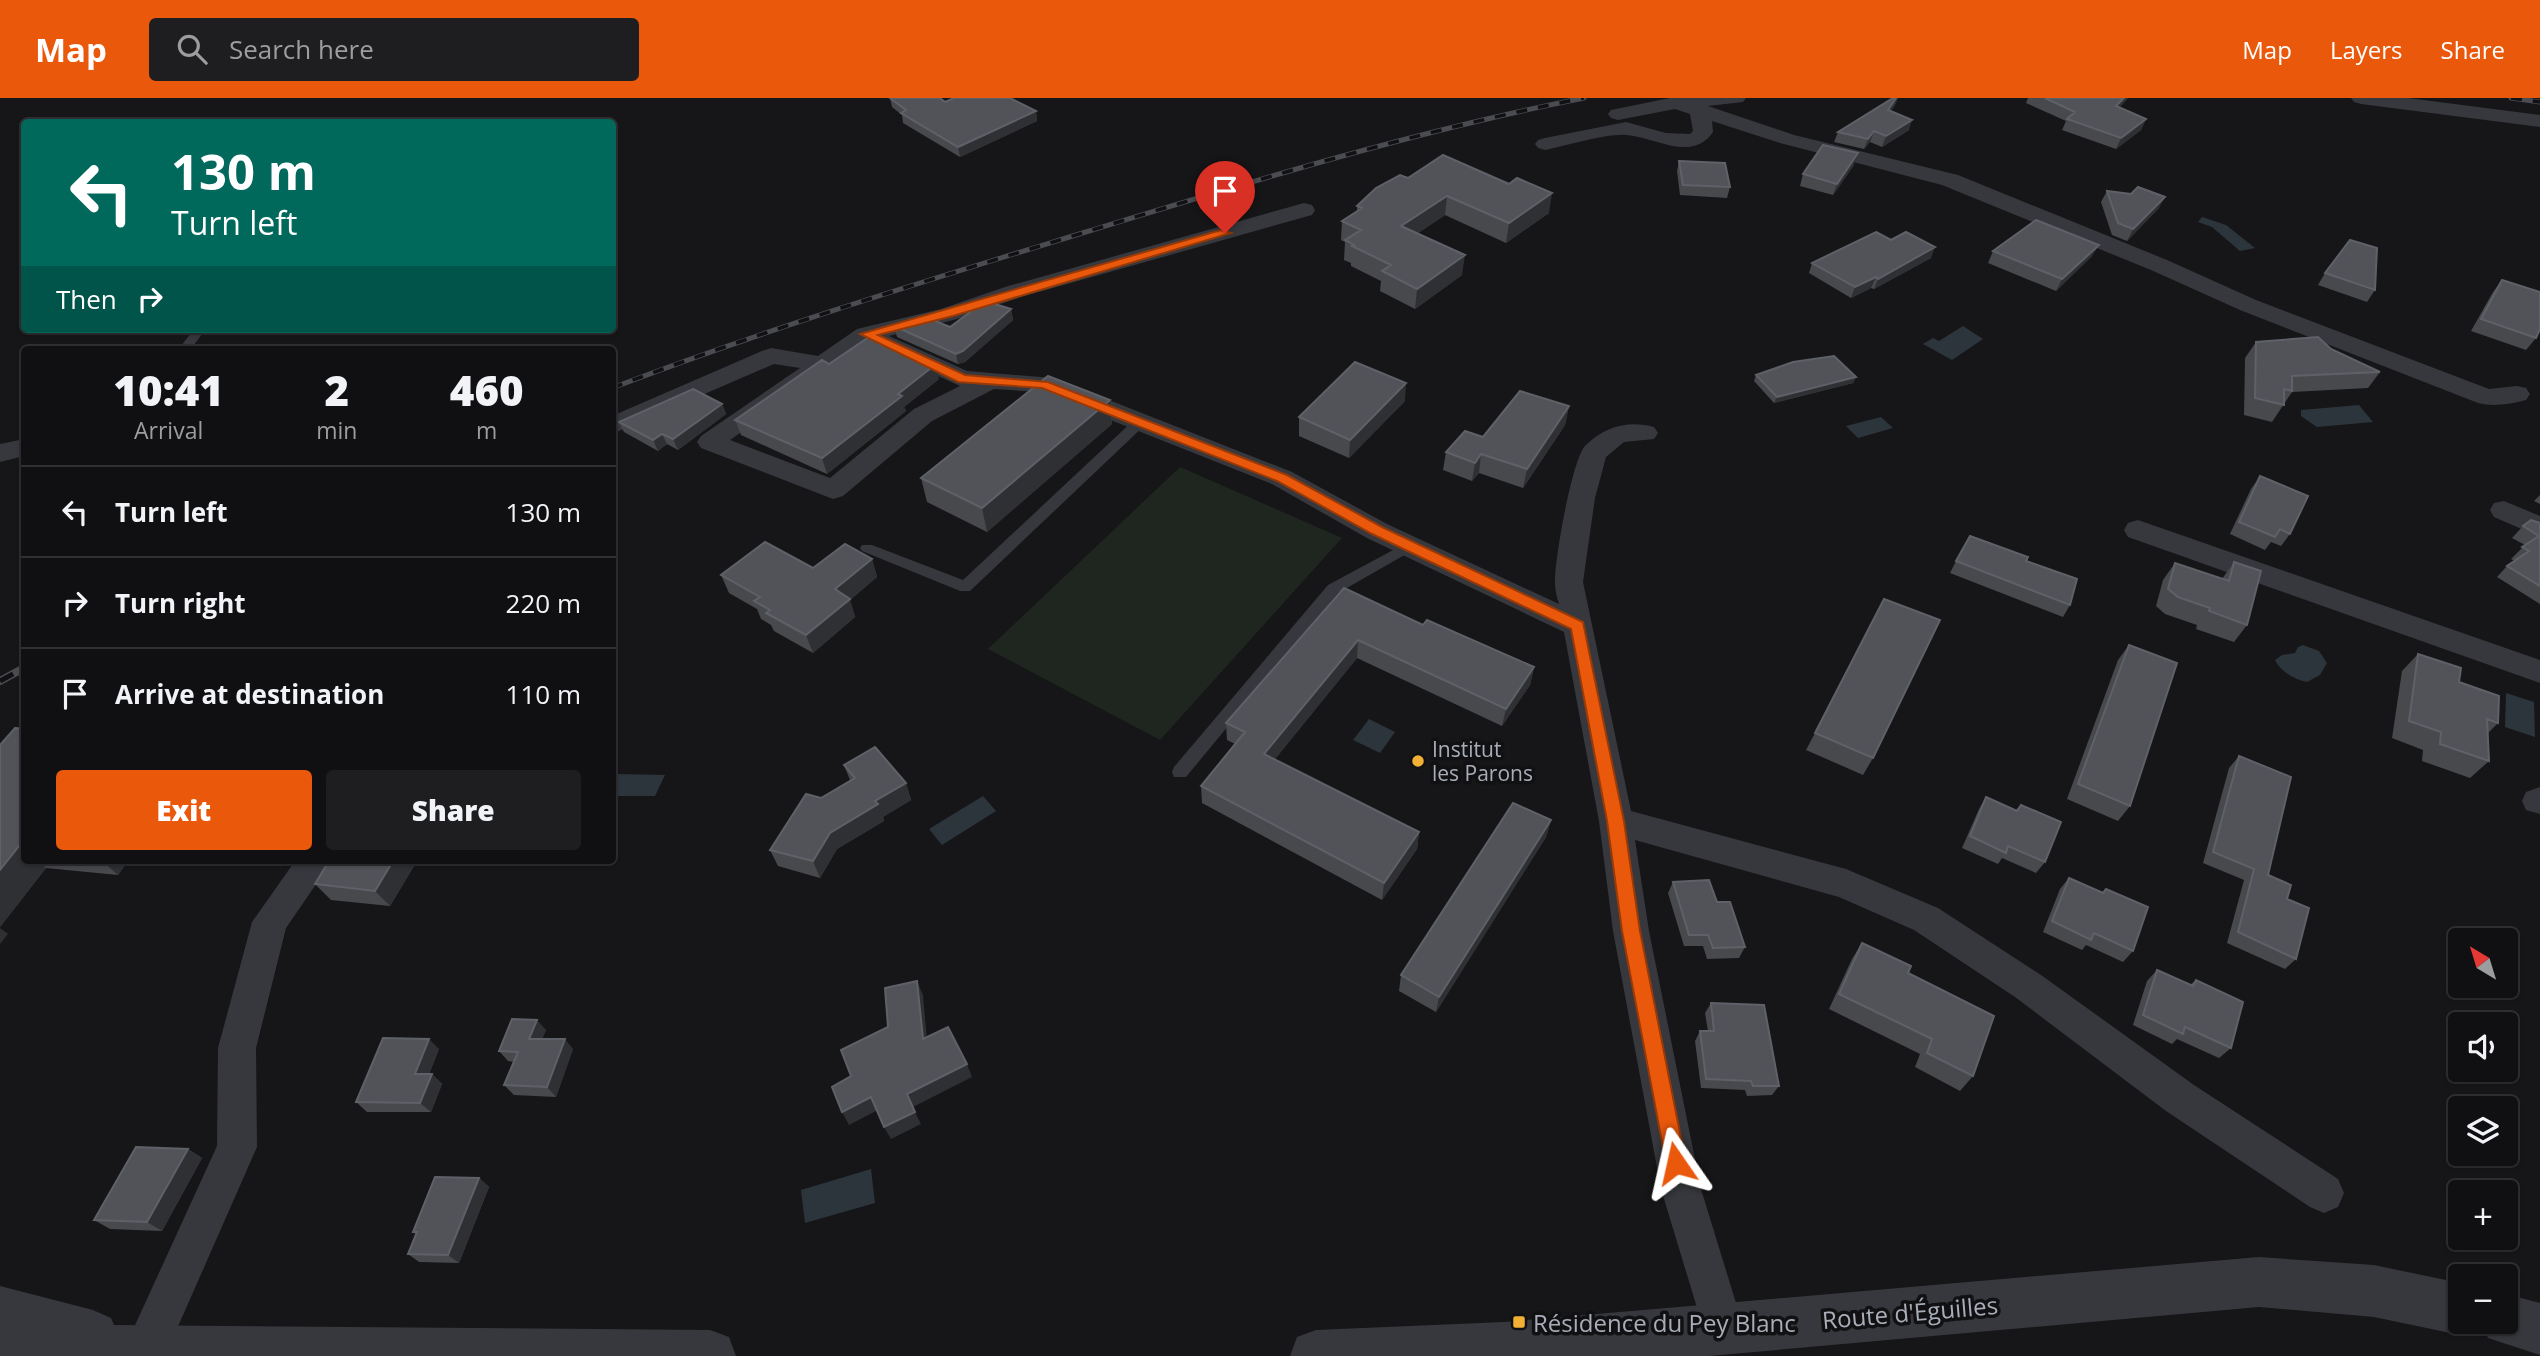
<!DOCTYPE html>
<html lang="en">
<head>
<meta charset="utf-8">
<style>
	body { margin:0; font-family:"Open Sans",sans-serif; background:#1e1e20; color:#f1f3f6; height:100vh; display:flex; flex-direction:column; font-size:26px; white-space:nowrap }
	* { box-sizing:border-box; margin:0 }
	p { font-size:23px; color:#9c9d9f }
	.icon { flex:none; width:38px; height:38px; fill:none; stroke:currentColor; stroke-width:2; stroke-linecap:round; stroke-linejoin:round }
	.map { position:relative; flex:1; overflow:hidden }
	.side { position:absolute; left:21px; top:248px; width:595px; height:518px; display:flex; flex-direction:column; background:#101012; border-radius:7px; box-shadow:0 2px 5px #0004,0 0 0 2px #303032 }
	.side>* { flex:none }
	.guide { position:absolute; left:21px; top:21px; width:595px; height:214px; border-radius:7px; box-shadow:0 2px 5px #0004,0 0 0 2px #303032; background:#00695c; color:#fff; overflow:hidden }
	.needle { width:46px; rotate:322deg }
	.fabs { position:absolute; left:2448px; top:830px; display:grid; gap:14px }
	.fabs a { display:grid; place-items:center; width:70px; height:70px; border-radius:7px; background:#101012; box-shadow:0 2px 5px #0004,0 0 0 2px #303032; font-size:35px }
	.pin { position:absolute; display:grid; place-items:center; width:60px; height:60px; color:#fff; margin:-72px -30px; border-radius:50% 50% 50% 0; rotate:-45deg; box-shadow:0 0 7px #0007 }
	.pin .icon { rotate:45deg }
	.me { position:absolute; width:77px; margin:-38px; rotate:349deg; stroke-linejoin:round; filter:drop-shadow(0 0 5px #0008) }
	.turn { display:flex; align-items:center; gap:24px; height:147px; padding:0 35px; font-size:32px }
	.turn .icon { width:91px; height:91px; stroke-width:2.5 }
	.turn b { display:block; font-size:49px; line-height:60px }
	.then { display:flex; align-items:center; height:66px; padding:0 35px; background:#0003; gap:14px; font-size:26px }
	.eta { display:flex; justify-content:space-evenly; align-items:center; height:119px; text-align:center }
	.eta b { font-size:42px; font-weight:800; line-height:49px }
	.action { display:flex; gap:14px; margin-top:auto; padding:14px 35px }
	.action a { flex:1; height:80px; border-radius:7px; background:#ea580c; color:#fff; font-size:28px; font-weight:800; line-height:80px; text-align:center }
	.action a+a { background:#1e1e20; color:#f1f3f6 }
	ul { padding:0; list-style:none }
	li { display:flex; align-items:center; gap:21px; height:91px; padding:0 35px; border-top:2px solid #303032 }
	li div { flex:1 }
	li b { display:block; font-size:26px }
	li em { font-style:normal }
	header { display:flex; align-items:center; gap:42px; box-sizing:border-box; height:98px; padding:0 35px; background:#ea580c; color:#fff }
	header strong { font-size:33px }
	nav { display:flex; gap:38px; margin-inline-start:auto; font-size:24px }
	.search { width:490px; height:63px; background:#1e1e20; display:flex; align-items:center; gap:18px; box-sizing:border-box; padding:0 24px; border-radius:7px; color:#9c9d9f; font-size:26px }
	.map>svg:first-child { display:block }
	.green { fill:#1e261f }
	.water { fill:#2c353c }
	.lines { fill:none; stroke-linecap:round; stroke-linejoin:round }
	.service { fill:#37383d; fill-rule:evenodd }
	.minor { fill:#37383d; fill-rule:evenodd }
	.tertiary { fill:#37383d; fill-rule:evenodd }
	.rail-far1-casing { stroke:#4a4c52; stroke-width:5 }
	.rail-casing { stroke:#4a4c52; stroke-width:8 }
	.rail-far1 { stroke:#111113; stroke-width:3.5; stroke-dasharray:11; stroke-linecap:butt }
	.rail { stroke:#111113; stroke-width:5; stroke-dasharray:15; stroke-linecap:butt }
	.wall { fill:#47494d }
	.shaded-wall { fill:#2f3033 }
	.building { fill:#525359; stroke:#5f6168; stroke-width:2 }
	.route { fill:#ea580c; stroke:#983908; stroke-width:2 }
	.poi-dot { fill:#f2b134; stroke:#111113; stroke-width:2.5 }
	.labels { text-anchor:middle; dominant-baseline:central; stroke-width:7; stroke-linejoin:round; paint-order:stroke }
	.poi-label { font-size:21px; fill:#a8adb8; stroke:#111113; text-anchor:start }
	.near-street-label { font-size:24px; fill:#a8adb8; stroke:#111113 }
	.near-poi-label { font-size:24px; fill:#a8adb8; stroke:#111113; text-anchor:start }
</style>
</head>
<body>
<header>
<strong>Map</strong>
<div class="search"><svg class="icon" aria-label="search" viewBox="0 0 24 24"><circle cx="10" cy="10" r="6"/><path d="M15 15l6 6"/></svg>Search here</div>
<nav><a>Map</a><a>Layers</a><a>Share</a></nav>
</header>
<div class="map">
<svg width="2540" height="1258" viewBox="0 0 2540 1258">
	<rect width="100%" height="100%" fill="#161618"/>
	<path class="green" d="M1180,369L1342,440L1160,642L988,551Z"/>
	<path class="water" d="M2202,119L2226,127L2255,150L2240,153L2212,129L2198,124Z
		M1963,228L1983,241L1952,262L1923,246L1933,240L1939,243Z
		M2359,307L2373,324L2317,329L2301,318V312Z
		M1881,319L1893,330L1858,340L1846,328Z
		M2303,547L2319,553L2327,565L2320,577L2307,584C2295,582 2280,573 2275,562L2282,557L2295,555L2298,549Z
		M2506,595L2534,604L2535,639L2505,629Z
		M1369,621L1395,634L1380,655L1353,642Z
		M616,676L665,677L655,698H613V684Z
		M983,698L996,713L942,747L929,731Z
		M871,1071L875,1105L805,1125L801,1092Z"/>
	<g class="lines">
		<path class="service" d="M194,231H206L190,252H178Z
			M1140,320L1145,321V327L970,493H960L862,453L860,450L862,447H872L963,482L1135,321Z
			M1410,443L1417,448L1415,451L1338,495L1186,679H1174L1172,674L1174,669L1328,487Z"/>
		<path class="minor" d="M1670,0H1746L1743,4L1708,8L1794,37L1958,77L2167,162L2256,202L2489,291L2517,288L2526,290L2530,296L2526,302C2511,306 2493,309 2478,305L2240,212L2151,172L1942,87L1780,45L1712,23L1713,34C1692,65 1655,39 1627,37C1608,35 1565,48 1545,52L1538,50L1535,46L1538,42L1545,40L1626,24L1666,35L1690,36L1693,33L1690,16L1675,11L1618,22L1611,20L1608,16L1611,12Z
			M2351,0H2408L2540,17V29L2361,6L2354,4Z
			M1304,105L1312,107L1315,112L1312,117L1021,199L957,221L889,238L967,273L1053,280L1292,374L1387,426L1559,506C1557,500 1555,492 1555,485C1554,464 1572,362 1585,348C1604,329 1628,322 1654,329L1658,335L1654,341L1624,344L1606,359L1595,400L1583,484L1631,713L1846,771L1938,810L2041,877L2194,987L2338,1081L2344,1095L2338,1109L2324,1115L2310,1109L2166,1013L2015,899L1914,832L1839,799L1635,742L1649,833L1701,1091L1744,1231L1738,1246L1723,1252L1708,1246L1661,1091L1613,833L1599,723L1564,534L1367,440L1272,386L1040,294L994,291L932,323L843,398L833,401L701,350L697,344L701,338L800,270L774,266L612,336V318L762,253L771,250L818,258L857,231L941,211L1005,189ZM868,246L960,288L914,311L830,380L730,342Z
			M24,341V358L0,364V346Z
			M2504,403L2540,418V439L2494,419L2490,412L2494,405Z
			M2138,422L2540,562V585L2128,439L2124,432L2128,425Z
			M2540,689V716L2526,712L2522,703L2526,694Z
			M295,763H332L286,830L256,950L257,1049L165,1258H128L125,1251L131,1236L217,1048L218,950L252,824Z"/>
		<path class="tertiary" d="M2259,1159L2374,1167L2460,1185V1223H2481L2478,1229L2460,1237L2374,1219L2259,1209L1709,1258H1290L1297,1239L1316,1232L1504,1224Z
			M0,1188L93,1212L111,1220L114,1227L710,1232L729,1239L736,1258H0Z
			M2506,1196L2540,1205V1257L2488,1240L2481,1223H2506Z"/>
		<defs>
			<path id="rail-far1" d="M2511,0L2540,4
				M612,290C769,230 929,182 1089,133C1253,83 1416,33 1584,0"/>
			<path id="rail" d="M0,583L24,570"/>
		</defs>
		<use href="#rail-far1" class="rail-far1-casing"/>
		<use href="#rail" class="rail-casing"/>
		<use href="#rail-far1" class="rail-far1"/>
		<use href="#rail" class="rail"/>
	</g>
	<path class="wall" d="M890,0L945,4L1036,13L1037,23L960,59L903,25L902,17L892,9Z
		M1893,0H1898L1895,7L1891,13L1909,32L1882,49L1870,44L1864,51L1834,44L1838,34Z
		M2028,0H2128L2119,10L2146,21L2141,32L2116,51L2062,32L2066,23L2026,5Z
		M1679,63L1730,89L1727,100L1680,97L1677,73Z
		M1854,67L1833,97L1800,88L1803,76Z
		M1408,80L1549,115L1506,145L1445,117L1418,135L1462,177L1415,211L1380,193L1381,183L1351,168V165L1344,162L1345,144L1341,142L1342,123L1357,113V108Z
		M2107,93L2159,110L2127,143L2112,137L2101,104Z
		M1891,142L1931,160L1874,191L1871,190L1851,200L1809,175L1812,165Z
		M1993,153L2092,158L2056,193L1988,165Z
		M2325,175L2375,192L2367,204L2318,187Z
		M2502,182L2540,194V234L2539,233L2536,240L2526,252L2471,233L2493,194Z
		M1011,211L1013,222L965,264L958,266L897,239L894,228L950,229Z
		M2256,244L2331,251L2380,274L2368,290L2292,294L2272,324L2244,317L2245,260Z
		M1756,277L1856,279L1853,285L1774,305L1754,283Z
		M939,281L904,309L906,313L827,376L741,337L735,322Z
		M1110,302L1112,326L987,434L927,404L921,380Z
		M1405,303L1349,360L1299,338V319Z
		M722,306L726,316L678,352L667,346L658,353L624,334L619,324Z
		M1569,308L1565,327L1523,390L1479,375L1472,383L1443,372L1446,354L1483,339Z
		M2260,378L2290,436L2281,448L2271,444L2265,452L2230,436L2251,391Z
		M2540,397V406L2534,403Z
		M2540,425V506L2497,479L2507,468L2515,463L2511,461L2525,447L2512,440L2523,428Z
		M872,461L877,479L850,502L855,519L813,555L774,533L771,527L761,521L757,511L729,495L721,477L813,470Z
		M1956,463L2070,507L2063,519L1950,475Z
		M2234,464L2247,527L2234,544L2196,531L2197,527L2165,516L2156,508L2163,482L2175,465L2222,481Z
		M1344,490L1423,527L1534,569L1530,587L1502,628L1357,560L1275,661L1419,734L1417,751L1382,802L1202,705L1201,688L1235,646L1227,642L1226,625Z
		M2129,547L2130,708L2118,723L2067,701L2118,562Z
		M2418,556L2459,584L2498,625L2488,635L2489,663L2470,680L2422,663L2423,652L2392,640L2402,573Z
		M24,631V763H128L118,777L46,770L0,829V647Z
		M1815,635L1873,660L1863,677L1806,652Z
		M2239,658L2268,777L2287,801L2296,861L2285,871L2227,845L2244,782L2203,765L2229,670Z
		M844,667L906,685L911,702L883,719L884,723L837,751L820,780L778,768L770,752L821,700L850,682Z
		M1986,699L2016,712L2021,707L2045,764L2036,775L2002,760L1998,766L1962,750L1979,711Z
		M1551,722L1546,739L1436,914L1399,893L1401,877Z
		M417,763L390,808L331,802L315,786Z
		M2069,780L2102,794L2106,791L2133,853L2123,864L2086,847L2082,852L2043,834L2060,791Z
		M1673,784L1717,804L1745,849L1739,860L1707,861L1703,848H1684L1668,795Z
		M1862,845L1908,875L1973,978L1960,993L1915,969L1920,956L1829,911L1852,861Z
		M2157,872L2190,887L2196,882L2231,950L2219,960L2177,941L2172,946L2133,927L2147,883Z
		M1711,905L1779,988L1772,997L1747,998L1745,992L1701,990L1695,943L1700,933H1708L1705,915Z
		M546,932L542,941L573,951L556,999L514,997L504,987L514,964L508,963L499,953Z
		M439,951L429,976H432L442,986L431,1014H367L356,1004Z
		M188,1051L202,1060L162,1133L110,1131L94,1122Z
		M479,1080L489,1089L459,1165L419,1164L408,1156L416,1136L413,1134Z"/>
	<path class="shaded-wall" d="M1896,0H1898L1895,7L1885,22L1888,12Z
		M2124,0H2128L2111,19L2116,8Z
		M1036,13L1037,23L960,59L958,49Z
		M2146,21L2141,32L2116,51L2121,40Z
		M1912,22L1909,32L1882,49L1886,38Z
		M1874,33L1870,44L1864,51L1868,41Z
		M1858,55L1854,67L1833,97L1837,86Z
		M1552,95L1549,115L1506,145L1509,125Z
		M1447,98L1445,117L1399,148L1401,128Z
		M2165,99L2159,110L2127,143L2133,131Z
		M2099,147L2092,158L2056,193L2062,181Z
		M1935,149L1931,160L1874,191L1878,181Z
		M1465,157L1462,177L1415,211L1417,191Z
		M1876,179L1871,190L1851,200L1855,189Z
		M1011,211L1013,222L965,264L958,266L956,256Z
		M936,266L939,281L904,309L906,313L827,376L822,360L898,296Z
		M1856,279L1853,285L1774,305L1777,299Z
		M1406,285L1405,303L1349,360L1350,342Z
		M1110,302L1112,326L987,434L982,410Z
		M722,306L726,316L678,352L673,341Z
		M1569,308L1565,327L1523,390L1527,371Z
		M662,336L667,346L658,353L653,342Z
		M1481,356L1479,375L1472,383L1475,365Z
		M872,461L877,479L850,502L855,519L813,555L806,537L835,491Z
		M1358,542L1357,560L1265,673L1264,656Z
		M1534,569L1530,587L1502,628L1506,611Z
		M906,685L911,702L883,719L884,723L837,751L820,780L813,763L830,735L875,703Z
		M1551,722L1546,739L1436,914L1439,899Z
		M1419,734L1417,751L1382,802L1384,785Z
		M19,748L24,753V763H37L46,770L0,829V772Z
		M102,763H128L118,777Z
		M393,763H417L390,808L375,793Z
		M0,830L8,836L0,846Z
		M917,883L923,897L928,954L923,941Z
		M537,922L546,932L538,951L529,941Z
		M429,941L439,951L425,986L415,976Z
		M565,941L573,951L556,999L547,989Z
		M967,966L972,979L913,1009L907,996Z
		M432,976L442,986L431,1014L420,1005Z
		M871,999L878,1012L849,1027L842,1014Z
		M915,1014L921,1026L891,1041L884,1029Z
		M188,1051L202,1060L162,1133L147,1124Z
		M479,1080L489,1089L459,1165L448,1157Z"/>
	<path class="building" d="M890,0H940L945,4L954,0H1010L1036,13L958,49L901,15L906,12Z
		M1893,0H1896L1888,12L1912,22L1886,38L1874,33L1868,41L1838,34Z
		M2045,0H2124L2116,8L2146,21L2121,40L2067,21L2075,14Z
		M1823,47L1858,55L1837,86L1803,76Z
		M1443,57L1509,86L1517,80L1552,95L1509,125L1447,98L1401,128L1465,157L1417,191L1382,173L1391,167L1352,148L1354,147L1345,142L1361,132L1342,123L1362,110L1357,108L1376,90L1400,77L1408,80Z
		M1679,63L1725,65L1730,89L1683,87Z
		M2138,89L2165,99L2133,131L2118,125L2107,93L2131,96Z
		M2036,122L2099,147L2062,181L1993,153Z
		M1876,134L1891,142L1906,134L1935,149L1878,181L1876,179L1855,189L1812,165Z
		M2350,142L2377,150L2375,192L2325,175Z
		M2502,182L2540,194V231L2536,240L2481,221Z
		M985,203L1011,211L963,253L956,256L894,228L928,220L950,229Z
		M872,237L936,266L898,296L902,298L822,360L735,322L822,262L829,266Z
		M2318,239L2331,251L2380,274L2292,278V293L2284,291V307L2255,300L2256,244Z
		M1834,258L1856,279L1777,299L1756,277L1793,264Z
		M1355,264L1406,285L1350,342L1299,319Z
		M1048,278L1110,302L982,410L921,380Z
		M693,291L722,306L673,341L662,336L653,342L619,324Z
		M1520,293L1569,308L1527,371L1481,356L1475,365L1446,354L1465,333L1483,339Z
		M2260,378L2308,398L2290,436L2280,431L2275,439L2239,424Z
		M2531,422L2540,425V488L2507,468L2529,453L2522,449L2539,438L2523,428Z
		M1970,438L2028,459L2026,463L2077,481L2070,507L1956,463Z
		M765,444L813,470L845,446L872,461L835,491L850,501L806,537L766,515L770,512L754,503L760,499L721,477Z
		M2234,464L2261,473L2247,527L2209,513L2210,510L2178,499L2168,491L2175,465L2229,483Z
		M1344,490L1423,527L1427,522L1534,569L1506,611L1358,542L1264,656L1419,734L1384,785L1201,688L1245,634L1226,625Z
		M1884,501L1940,522L1873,660L1815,635Z
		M2129,547L2177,565L2130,708L2078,686Z
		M2418,556L2461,570L2459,584L2499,598L2498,625L2487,621L2489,663L2440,646L2441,634L2409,623Z
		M15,630L24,631V749L19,748L0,772V647Z
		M875,649L906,685L875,703L878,706L830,735L813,763L770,752L806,696L821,700L855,680L844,667Z
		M2239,658L2291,679L2268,777L2291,787L2287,801L2309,810L2296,861L2238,834L2254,771L2213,754Z
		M1986,699L2017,713L2021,707L2061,724L2045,764L2008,748L2006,755L1970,738Z
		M1513,705L1551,722L1439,899L1401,877Z
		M329,763H393L375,793L315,786Z
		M2069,780L2103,795L2106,791L2148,809L2133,853L2094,835L2091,842L2052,823Z
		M1709,782L1717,804H1730L1745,849L1713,850L1708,837H1689L1673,784Z
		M1862,845L1911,868L1908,875L1994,918L1973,978L1927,955L1932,941L1839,896Z
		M2157,872L2193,888L2196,882L2243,904L2231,950L2185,929L2183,936L2143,917Z
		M917,883L923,941L948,929L967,966L907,996L915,1014L884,1029L871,999L842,1014L832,989L851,978L841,952L888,929L885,890Z
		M1711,905L1764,907L1779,988H1753L1751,983L1706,981L1700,933H1714Z
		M512,921L537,922L529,941H565L547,989L504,987L518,954L499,953Z
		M383,940L429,941L415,976H432L420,1005L356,1004Z
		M136,1049L188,1051L147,1124L94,1122Z
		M435,1079L479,1080L448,1157L408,1156L417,1134H413Z"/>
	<path class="route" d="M1221,132L1231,135L953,218L878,237L965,277L1048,284L1287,377L1382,429L1583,524L1624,723L1640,833L1686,1065L1683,1072L1676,1075L1669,1072L1666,1065L1622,833L1607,723L1571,531L1372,436L1277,383L1042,290L958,284L860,236Z"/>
	<g class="poi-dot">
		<circle cx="1418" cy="663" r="7"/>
		<rect x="1512" y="1217" width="14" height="14" rx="3.5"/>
	</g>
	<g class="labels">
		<g class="poi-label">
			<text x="1432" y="651">Institut<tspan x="1432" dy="24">les Parons</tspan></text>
		</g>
		<g class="near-street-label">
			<text transform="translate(1910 1214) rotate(-5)">Route d'Éguilles</text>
		</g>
		<g class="near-poi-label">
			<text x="1533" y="1224">Résidence du Pey Blanc</text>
		</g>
	</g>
</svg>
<div class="fabs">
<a><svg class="needle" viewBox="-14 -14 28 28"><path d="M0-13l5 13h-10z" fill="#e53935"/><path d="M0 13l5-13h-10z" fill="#9c9d9f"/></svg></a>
<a><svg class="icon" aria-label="sound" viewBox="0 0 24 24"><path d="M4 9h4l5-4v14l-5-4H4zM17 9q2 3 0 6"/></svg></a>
<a><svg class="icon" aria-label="layers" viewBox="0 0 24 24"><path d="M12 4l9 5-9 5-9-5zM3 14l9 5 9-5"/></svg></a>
<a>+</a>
<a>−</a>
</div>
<div class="pin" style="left:1225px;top:135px;background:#d93025"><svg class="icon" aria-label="arrive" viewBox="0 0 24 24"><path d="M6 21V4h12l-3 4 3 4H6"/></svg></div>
<svg class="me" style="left:1676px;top:1065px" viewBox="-20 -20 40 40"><path d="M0-17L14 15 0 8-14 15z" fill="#ea580c" stroke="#fff" stroke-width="4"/></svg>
<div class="guide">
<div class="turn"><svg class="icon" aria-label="left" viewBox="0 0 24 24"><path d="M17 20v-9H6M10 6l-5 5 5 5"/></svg><div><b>130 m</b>Turn left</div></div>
<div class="then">Then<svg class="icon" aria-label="right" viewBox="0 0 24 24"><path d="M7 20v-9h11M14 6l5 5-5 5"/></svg></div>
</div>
<section class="side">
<div class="eta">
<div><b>10:41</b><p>Arrival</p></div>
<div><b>2</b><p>min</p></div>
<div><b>460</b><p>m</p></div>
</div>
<ul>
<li><svg class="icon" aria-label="left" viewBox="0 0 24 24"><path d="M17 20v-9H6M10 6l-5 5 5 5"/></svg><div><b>Turn left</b></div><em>130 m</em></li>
<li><svg class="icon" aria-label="right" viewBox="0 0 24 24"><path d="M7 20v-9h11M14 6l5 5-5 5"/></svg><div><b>Turn right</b></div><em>220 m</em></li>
<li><svg class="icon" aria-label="arrive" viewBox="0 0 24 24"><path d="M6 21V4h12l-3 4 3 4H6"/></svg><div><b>Arrive at destination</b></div><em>110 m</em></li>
</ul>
<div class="action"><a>Exit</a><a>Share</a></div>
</section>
</div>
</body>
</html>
